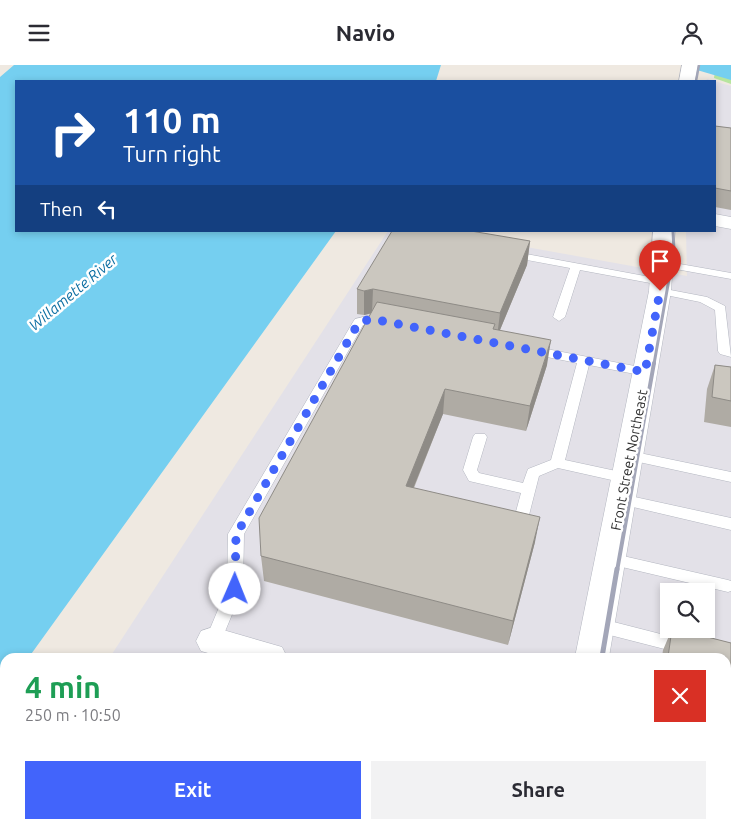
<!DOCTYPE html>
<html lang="en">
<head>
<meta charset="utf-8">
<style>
	body { margin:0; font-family:Ubuntu,sans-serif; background:#f2f2f3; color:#2b2b33; height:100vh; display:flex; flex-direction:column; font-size:19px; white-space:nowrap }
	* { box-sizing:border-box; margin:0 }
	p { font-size:16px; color:#7c7c81 }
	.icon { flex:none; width:28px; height:28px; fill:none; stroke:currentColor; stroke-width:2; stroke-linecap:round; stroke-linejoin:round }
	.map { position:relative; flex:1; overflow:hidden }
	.side { position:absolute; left:0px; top:588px; width:731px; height:176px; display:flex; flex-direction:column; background:#fff; border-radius:15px 15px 0 0; box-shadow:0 2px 8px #0003 }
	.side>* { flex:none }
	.guide { position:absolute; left:15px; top:15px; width:701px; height:152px; border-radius:0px; box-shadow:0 2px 8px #0003; background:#1a4fa0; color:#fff; overflow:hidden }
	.fabs { position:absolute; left:660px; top:518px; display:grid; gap:10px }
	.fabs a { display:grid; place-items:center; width:55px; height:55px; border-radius:0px; background:#fff; box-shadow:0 2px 8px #0003; font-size:25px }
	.pin { position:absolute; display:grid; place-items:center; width:42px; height:42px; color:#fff; margin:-51px -21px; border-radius:50% 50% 50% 0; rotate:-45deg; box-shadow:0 0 5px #0007 }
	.pin .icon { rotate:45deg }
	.me { position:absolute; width:55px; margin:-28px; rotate:1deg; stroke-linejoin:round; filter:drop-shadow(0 0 4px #0008) }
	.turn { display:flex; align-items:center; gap:18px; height:105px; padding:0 25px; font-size:22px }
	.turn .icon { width:65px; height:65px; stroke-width:2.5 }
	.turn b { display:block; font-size:35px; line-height:42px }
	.then { display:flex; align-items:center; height:48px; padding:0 25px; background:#0003; gap:10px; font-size:19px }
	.round { display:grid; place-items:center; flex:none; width:52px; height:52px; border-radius:0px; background:#f2f2f3 }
	.summary { display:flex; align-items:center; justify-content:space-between; height:85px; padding:0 25px }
	h1 { font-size:30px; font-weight:700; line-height:38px; color:#1e9e55 }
	.primary-button { display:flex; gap:10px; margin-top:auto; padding:10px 25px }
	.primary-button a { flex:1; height:58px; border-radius:0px; background:#4264fb; color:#fff; font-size:20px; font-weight:700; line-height:58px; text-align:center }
	.primary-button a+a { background:#f2f2f3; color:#2b2b33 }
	header { display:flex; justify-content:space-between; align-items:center; height:65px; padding:0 25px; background:#fff; font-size:22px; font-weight:700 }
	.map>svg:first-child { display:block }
	.industrial { fill:#e3e1e8; fill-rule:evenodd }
	.green { fill:#b6e59e }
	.water { fill:#75cff0 }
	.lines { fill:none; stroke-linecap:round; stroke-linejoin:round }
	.river { fill:#75cff0; fill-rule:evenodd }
	.service-casing { stroke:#b4b7c1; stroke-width:1 }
	.minor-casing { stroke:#b4b7c1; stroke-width:1 }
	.service { fill:#fff; fill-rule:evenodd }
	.minor { fill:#fff; fill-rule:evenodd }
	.rail-far3 { stroke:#a3a6b8; stroke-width:2.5 }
	.rail-far2 { stroke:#a3a6b8; stroke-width:3 }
	.rail-far1 { stroke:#a3a6b8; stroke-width:4 }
	.rail { stroke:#a3a6b8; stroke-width:5 }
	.wall { fill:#afaba4 }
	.shaded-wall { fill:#8e8b86 }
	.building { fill:#cbc7bf; stroke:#8e8b86 }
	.route { stroke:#4264fb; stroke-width:9; stroke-dasharray:0 16.2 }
	.labels { text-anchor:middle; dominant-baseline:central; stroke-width:5; stroke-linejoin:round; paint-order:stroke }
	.street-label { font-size:14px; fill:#2e2e2e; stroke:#fff }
	.water-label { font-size:15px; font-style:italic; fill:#0d6fa3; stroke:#fff }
</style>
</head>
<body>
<header><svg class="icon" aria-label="menu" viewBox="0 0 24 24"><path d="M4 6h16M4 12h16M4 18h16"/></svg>Navio<svg class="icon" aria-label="person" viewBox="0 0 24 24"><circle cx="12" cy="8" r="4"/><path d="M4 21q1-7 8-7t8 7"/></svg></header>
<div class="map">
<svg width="731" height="763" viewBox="0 0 731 763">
	<rect width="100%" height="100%" fill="#efe9e1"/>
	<path class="industrial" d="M707,14L731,21V763H0L5,753V759H726V592H110L388,166H438L687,211L686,166H715V16H706ZM669,526H706V564H669Z"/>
	<path class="green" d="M716,0H731V19L714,13Z"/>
	<path class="water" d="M14,0H441L436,16H16V166H336L29,592H5V626L0,633V12Z"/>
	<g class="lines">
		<path class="river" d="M694,0H731V15L697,5Z"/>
		<defs>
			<path id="service" d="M510,186L661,214L667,217L661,220L580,205L565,252L559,256L553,252L570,203L506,191L505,189Z
				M663,196L731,208V214L659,201L657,199Z
				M660,223L707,232L725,241L731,292L720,289L718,286L715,245L700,237L656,228L654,226Z
				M372,250L388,253L390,256L384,260L372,258L363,260L244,469L243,523L219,581L213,583L207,581L205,576L227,523L228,469L353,257L355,254Z
				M531,281L645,303L651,307L645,311L589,300L565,395L630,409L632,413L630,417L625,418L558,403L539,411L528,454L526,458L521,460L516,458L514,454L521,428L469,416L463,405L473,372L475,369H485L487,372L477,405L479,408L523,418L528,404L551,395L577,298L527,288L525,285L527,282Z
				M630,386L731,407V417L625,394L623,391L625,388Z
				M621,429L731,453V465L616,438L614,434L616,430Z
				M610,488L728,515L731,516V526L728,527L605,498L602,494L605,490Z
				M598,553L684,575L690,577L692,582L690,587L684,589L598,567L592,565L590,560L592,555Z
				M241,759H261L259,763H239Z"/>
			<path id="minor" d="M682,0H698L695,16H679Z
				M715,149L731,152V164L715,161Z
				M653,166H675L671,226L609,592H575L649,226Z
				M213,562L282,582L287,592H222L201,586L196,576L201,566Z
				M726,711L731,712V748L726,747Z
				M559,759H597L598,763H560Z"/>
		</defs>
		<use href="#service" class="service-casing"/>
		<use href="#minor" class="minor-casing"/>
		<use href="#service" class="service"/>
		<use href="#minor" class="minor"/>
		<path class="rail-far3" d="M696,16L699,0"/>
		<path class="rail-far2" d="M654,299L674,186L673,166"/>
		<path class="rail-far1" d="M617,506L654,298"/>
		<path class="rail" d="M602,592L617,504
			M561,763L563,759"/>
	</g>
	<path class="wall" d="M715,61L731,63V145L715,142Z
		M530,176L527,200L500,265L547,300L526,366L443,349L414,423L535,477L508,580L264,516L261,491L370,249L364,250L357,249V224Z
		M715,300L731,302V362L704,357L707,324Z
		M672,564L731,578V659L726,658V592H662L663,585Z
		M667,759H726L731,763H666V762H667Z"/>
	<path class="shaded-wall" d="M530,176L527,200L497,272L500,248Z
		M373,224L372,248L364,250V226Z
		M551,275L547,300L526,366L530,341Z
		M445,324L443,349L404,446L406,421Z
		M540,452L535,477L508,580L513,556Z"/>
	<path class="building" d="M715,61L731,63V126L715,123Z
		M392,166H471L530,176L500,248L373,224L364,226L357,224Z
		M377,237L495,259L493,264L551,275L530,341L445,324L406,421L540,452L513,556L261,491L259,453Z
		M715,300L731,302V336L712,332Z
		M672,564H676L731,578V634L726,633V592H668Z
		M726,745L731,746V763H674V759H726Z
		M370,759H471L470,763H369Z"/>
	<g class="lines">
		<path class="route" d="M235,524L236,470L359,257L372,254L645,307L660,226"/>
	</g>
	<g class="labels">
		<g class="street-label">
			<text transform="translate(629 395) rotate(-79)">Front Street Northeast</text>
		</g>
		<g class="water-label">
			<text transform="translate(73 227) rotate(-40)">Willamette River</text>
		</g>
	</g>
</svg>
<div class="fabs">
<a><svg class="icon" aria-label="search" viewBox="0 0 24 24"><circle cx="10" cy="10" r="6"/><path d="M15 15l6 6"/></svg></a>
</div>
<div class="pin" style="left:660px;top:226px;background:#d93025"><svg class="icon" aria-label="arrive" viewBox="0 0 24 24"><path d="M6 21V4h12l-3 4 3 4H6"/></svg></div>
<svg class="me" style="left:235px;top:524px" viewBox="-20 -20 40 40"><circle r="19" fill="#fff"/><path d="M0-13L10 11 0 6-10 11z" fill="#4264fb"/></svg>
<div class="guide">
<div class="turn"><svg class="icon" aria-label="right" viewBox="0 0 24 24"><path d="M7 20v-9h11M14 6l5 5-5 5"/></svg><div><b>110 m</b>Turn right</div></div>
<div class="then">Then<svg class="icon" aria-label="left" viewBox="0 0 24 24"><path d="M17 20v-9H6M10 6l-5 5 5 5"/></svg></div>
</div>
<section class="side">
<div class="summary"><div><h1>4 min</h1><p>250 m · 10:50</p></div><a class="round" style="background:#d93025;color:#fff"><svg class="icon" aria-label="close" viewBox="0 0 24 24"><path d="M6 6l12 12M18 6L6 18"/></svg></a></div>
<div class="primary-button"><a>Exit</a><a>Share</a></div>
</section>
</div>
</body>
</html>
